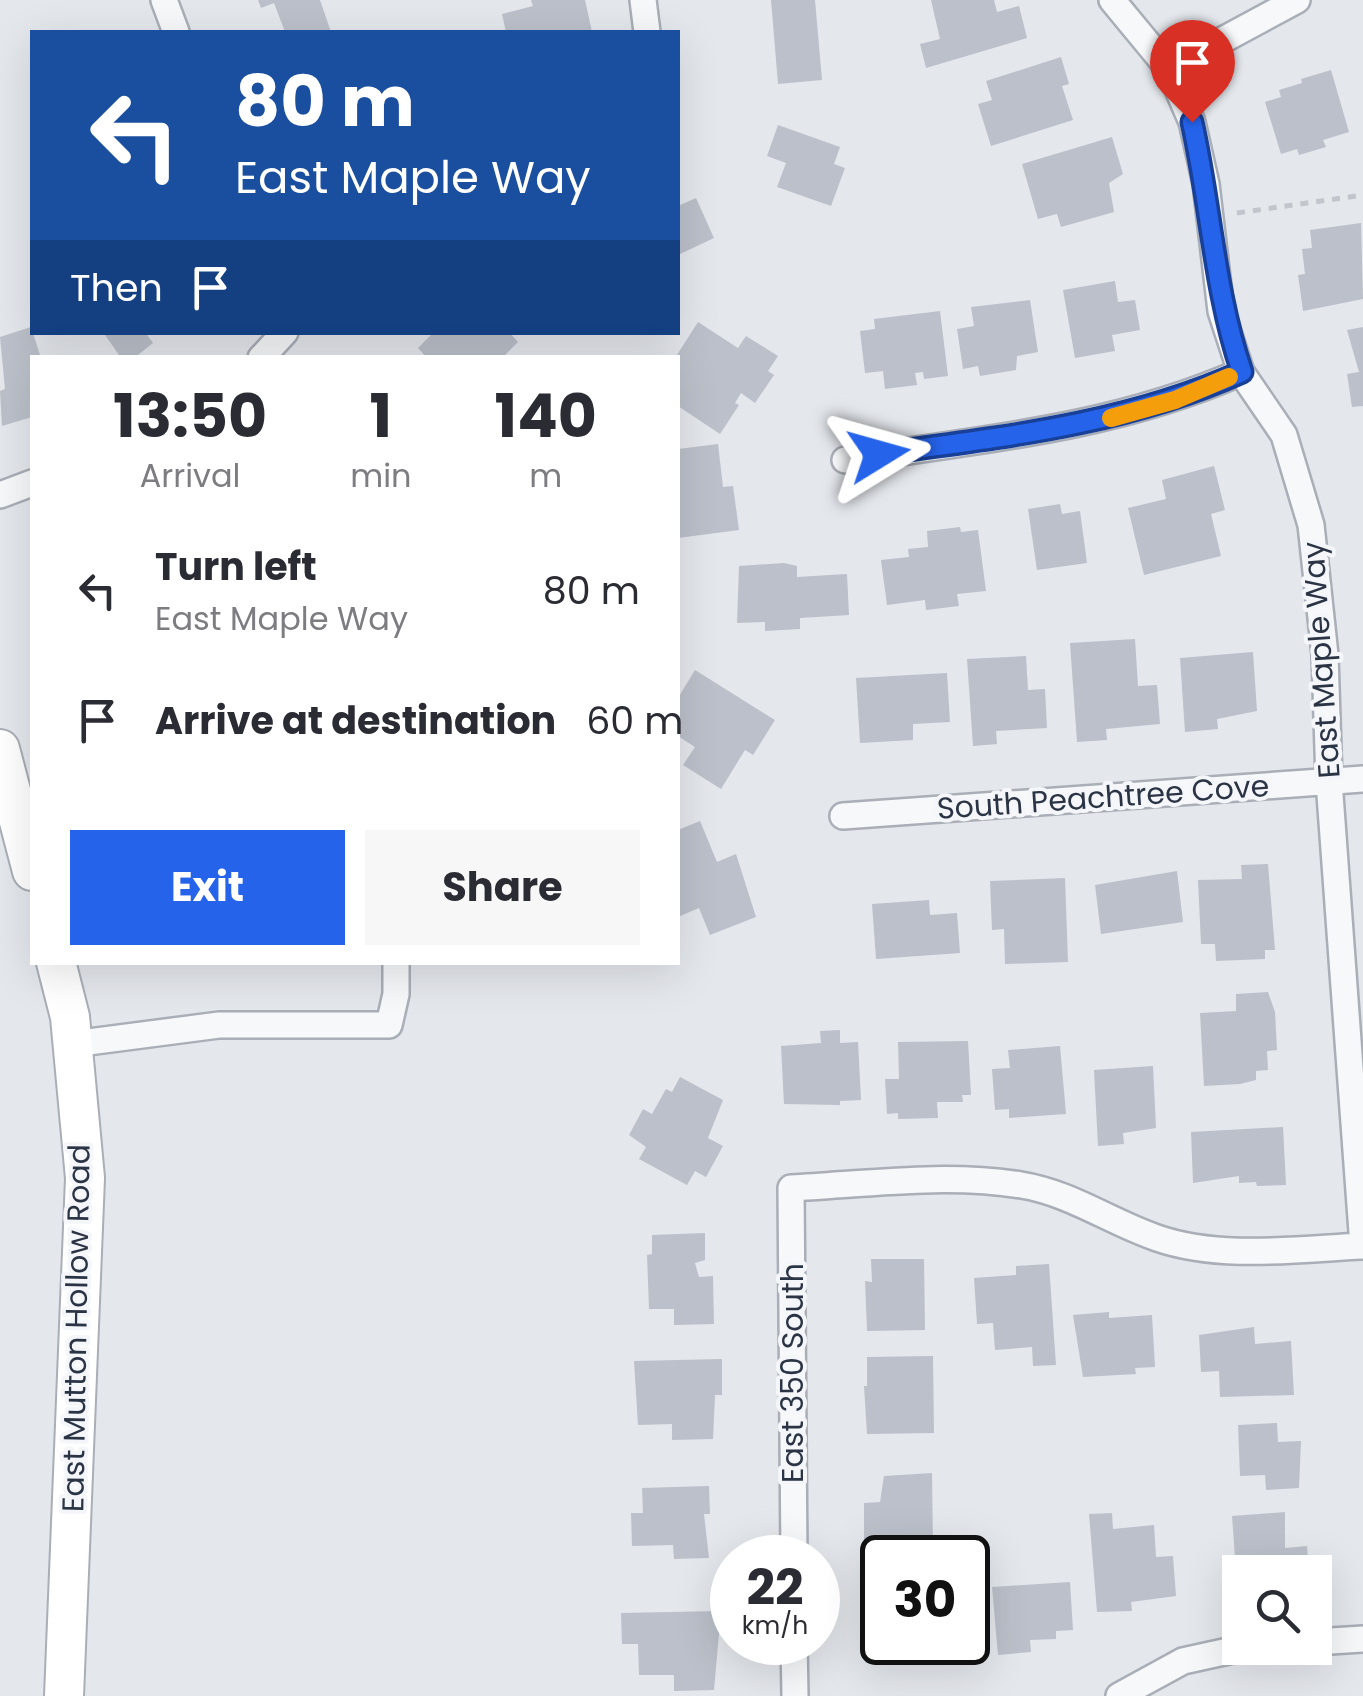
<!DOCTYPE html>
<html lang="en">
<head>
<meta charset="utf-8">
<style>
	body { margin:0; font-family:Poppins,sans-serif; background:#f7f7f7; color:#2b2b33; height:100vh; display:flex; flex-direction:column; font-size:38px; white-space:nowrap }
	* { box-sizing:border-box; margin:0 }
	p { font-size:32px; color:#7c7c81 }
	.icon { flex:none; width:55px; height:55px; fill:none; stroke:currentColor; stroke-width:2; stroke-linecap:round; stroke-linejoin:round }
	.map { position:relative; flex:1; overflow:hidden }
	.panel { position:absolute; left:30px; top:355px; width:650px; height:610px; display:flex; flex-direction:column; background:#fff; border-radius:0px; box-shadow:0 10px 40px #0002 }
	.panel>* { flex:none }
	.top-card { position:absolute; left:30px; top:30px; width:650px; height:305px; border-radius:0px; box-shadow:0 10px 40px #0002; background:#1a4fa0; color:#fff; overflow:hidden }
	.fabs { position:absolute; left:1222px; top:1555px; display:grid; gap:20px }
	.fabs a { display:grid; place-items:center; width:110px; height:110px; border-radius:0px; background:#fff; box-shadow:0 10px 40px #0002; font-size:50px }
	.speed { position:absolute; left:710px; top:1535px; display:flex; gap:20px; font-size:50px; font-weight:700; text-align:center }
	.speed>* { display:grid; place-content:center; width:130px; height:130px; border-radius:50%; background:#fff; box-shadow:0 10px 40px #0002; line-height:1 }
	.speed small { font-size:25px; font-weight:400 }
	.speed .limit { border:5px solid #111; border-radius:15px; background:#fff; color:#111 }
	.pin { position:absolute; display:grid; place-items:center; width:85px; height:85px; color:#fff; margin:-102px -42px; border-radius:50% 50% 50% 0; rotate:-45deg; box-shadow:0 0 10px #0007 }
	.pin .icon { rotate:45deg }
	.me { position:absolute; width:110px; margin:-55px; rotate:82deg; stroke-linejoin:round; filter:drop-shadow(0 0 8px #0008) }
	.turn { display:flex; align-items:center; gap:35px; height:210px; padding:0 40px; font-size:45px }
	.turn .icon { width:130px; height:130px; stroke-width:2.5 }
	.turn b { display:block; font-size:70px; line-height:85px }
	.then { display:flex; align-items:center; height:95px; padding:0 40px; background:#0003; gap:20px; font-size:38px }
	.eta { display:flex; justify-content:space-evenly; align-items:center; height:170px; text-align:center }
	.eta b { font-size:60px; font-weight:700; line-height:70px }
	.primary-button { display:flex; gap:20px; margin-top:auto; padding:20px 40px }
	.primary-button a { flex:1; height:115px; border-radius:0px; background:#2563eb; color:#fff; font-size:40px; font-weight:700; line-height:115px; text-align:center }
	.primary-button a+a { background:#f7f7f7; color:#2b2b33 }
	ul { padding:0; list-style:none }
	li { display:flex; align-items:center; gap:30px; height:130px; padding:0 40px }
	li div { flex:1 }
	li b { display:block; font-size:38px }
	li em { font-style:normal }
	.map>svg:first-child { display:block }
	.building { fill:#bbc0ca }
	.lines { fill:none; stroke-linecap:round; stroke-linejoin:round }
	.street-casing { stroke:#a9aeb7; stroke-width:30 }
	.secondary-casing { stroke:#a9aeb7; stroke-width:42 }
	.path { stroke:#c2c5cb; stroke-width:5; stroke-dasharray:8 8; stroke-linecap:butt }
	.street { stroke:#f7f8fa; stroke-width:25 }
	.secondary { stroke:#fff; stroke-width:38 }
	.route-casing { stroke:#184099; stroke-width:25 }
	.route { stroke:#2563eb; stroke-width:18 }
	.slow { stroke:#f59e0b; stroke-width:18 }
	.labels { text-anchor:middle; dominant-baseline:central; stroke-width:8; stroke-linejoin:round; paint-order:stroke }
	.street-label { font-size:30px; fill:#2b3445; stroke:#f4f6f9 }
</style>
</head>
<body>
<div class="map">
<svg width="1363" height="1696" viewBox="0 0 1363 1696">
	<rect width="100%" height="100%" fill="#e4e7ec"/>
	<path class="building" d="M258,0H320L331,32H285L274,3L261,8Z
		M531,0H585L592,32H506L502,14L533,6Z
		M771,0H815L822,80L778,84Z
		M931,0H994L997,12L1019,6L1027,38L926,68L920,44L940,39Z
		M1061,57L1069,84L1062,86L1073,120L991,146L978,104L992,100L986,81Z
		M1331,70L1349,132L1323,140L1326,147L1299,155L1297,149L1281,154L1265,102L1281,97L1279,90L1302,83L1301,79Z
		M778,125L840,147L834,164L845,168L831,206L777,187L786,163L767,156Z
		M1112,137L1123,174L1109,183L1114,212L1061,227L1057,214L1038,219L1022,164Z
		M696,198L714,238L678,255V206Z
		M1361,223L1363,299L1303,311L1298,275L1305,274L1302,249L1312,248L1310,230Z
		M1115,281L1118,302L1135,300L1140,330L1112,335L1115,351L1075,358L1063,290Z
		M1030,300L1038,352L1017,356L1016,370L980,376L978,366L963,369L957,329L974,326L971,307Z
		M940,311L948,376L924,379L923,372L915,373L917,385L885,389L883,371L865,373L860,331L875,329L874,319Z
		M698,322L738,348L746,336L778,356L768,371L774,375L755,403L741,393L735,403L739,405L720,434L678,406L675,358Z
		M31,327L41,358H32V417L2,426L0,391L5,389L0,337Z
		M1363,327V406L1352,407L1347,374L1359,372L1347,330Z
		M103,332H145L153,343L134,358H121Z
		M434,332H509L518,342L502,358H427L418,348Z
		M718,444L723,487L733,486L739,530L678,538V449Z
		M1214,466L1225,510L1211,514L1221,556L1144,575L1128,508L1166,499L1162,480Z
		M1060,504L1062,514L1080,511L1087,563L1037,570L1028,509Z
		M960,527L961,532L978,530L986,591L957,594L959,606L926,610L925,600L887,605L881,560L909,557L908,549L928,547L927,531Z
		M784,563L797,566V577L847,574L849,615L800,618V629L765,631V622L737,623L739,566Z
		M1135,639L1138,686L1157,685L1160,724L1106,729L1107,740L1077,742L1070,643Z
		M1253,652L1257,711L1217,719L1218,729L1185,732L1180,658Z
		M1026,656L1028,690L1045,689L1047,728L996,731L997,744L973,746L967,659Z
		M695,670L775,720L753,755L745,750L721,789L683,765L695,747L678,736V698Z
		M947,673L950,722L913,724V740L860,743L856,678Z
		M700,821L717,862L736,854L756,917L710,935L699,908L678,917V830Z
		M1268,864L1275,950H1265V959L1216,961L1215,944H1201L1198,880L1242,879L1241,865Z
		M1177,871L1183,922L1101,934L1095,885Z
		M1065,878L1068,962L1005,964L1004,929L992,930L990,881Z
		M929,900L930,915L957,913L960,953L876,959L872,904Z
		M1268,992L1275,1012L1277,1050L1267,1051L1268,1070L1256,1071V1080L1240,1084L1204,1086L1200,1013L1236,1011V994Z
		M840,1030V1043L858,1042L861,1100L840,1101V1105L784,1104L781,1046L821,1043L820,1031Z
		M968,1041L971,1095H962L963,1102H937L938,1118L898,1119V1113L887,1114L885,1079H899L898,1042Z
		M1060,1046L1066,1114L1009,1118V1109L995,1110L992,1069L1010,1068L1008,1050Z
		M1153,1066L1156,1128L1123,1133L1124,1144L1098,1146L1094,1070Z
		M680,1077L723,1100L708,1138L723,1146L706,1177L695,1171L687,1185L639,1159L646,1147L629,1135L643,1109L652,1114L666,1089L672,1092Z
		M1283,1127L1286,1185L1257,1186L1256,1182L1239,1183V1176L1193,1183L1191,1132Z
		M705,1233V1260L695,1263L699,1277L713,1276L714,1324L674,1325V1309H649L647,1255L652,1254V1235Z
		M871,1259H924L925,1330L867,1331L865,1281L872,1282Z
		M1049,1264L1056,1365L1033,1366L1032,1347L995,1350L993,1323L977,1324L974,1278L1016,1275V1266Z
		M1109,1312V1318L1152,1315L1155,1367L1135,1368L1136,1374L1083,1377L1073,1315Z
		M1254,1327L1255,1344L1291,1341L1294,1395L1220,1397L1219,1371L1201,1372L1199,1335Z
		M933,1356L934,1433L867,1434L864,1386H867V1357Z
		M722,1359V1395H715L713,1439L672,1440V1424L638,1425L634,1361Z
		M1277,1423L1278,1442L1301,1441L1299,1488L1266,1490L1265,1475L1240,1476L1238,1425Z
		M932,1473L933,1550L864,1551V1503L880,1502L884,1476Z
		M709,1486L710,1514H704L709,1558L674,1559L673,1545L632,1546L631,1513H643L642,1488Z
		M1285,1512V1548L1307,1546L1309,1572H1240L1237,1584L1232,1516Z
		M1112,1513L1113,1529L1154,1525L1156,1557L1173,1556L1176,1596L1131,1602L1132,1611L1097,1612L1089,1514Z
		M870,1573H882V1642H941V1651H866Z
		M1070,1582L1073,1630L1056,1631V1639L1030,1640L1031,1652L998,1655L992,1587Z
		M721,1611L714,1690L674,1691V1675H639L638,1644H622L621,1613Z"/>
	<g class="lines">
		<defs>
			<path id="street" d="M164,0L176,32
				M643,0L647,32
				M1112,0L1169,69L1192,122L1206,184L1221,311L1241,372L1284,435L1311,525L1325,655L1329,781L1363,1246
				M1169,69L1297,0
				M261,358L285,332
				M845,460C980,440 1115,428 1241,372
				M0,495L32,483
				M843,816L1363,779
				M73,1044L219,1025H389L396,994V962
				M794,1558L791,1188C867,1184 946,1173 1021,1185C1071,1193 1110,1222 1157,1238C1220,1260 1297,1249 1363,1246
				M794,1642L795,1696
				M1315,1642L1363,1639
				M1119,1696L1183,1661L1242,1648"/>
			<path id="secondary" d="M0,749L32,871
				M56,962L70,1017L85,1178L64,1696"/>
		</defs>
		<use href="#street" class="street-casing"/>
		<use href="#secondary" class="secondary-casing"/>
		<path class="path" d="M1237,213L1363,195"/>
		<use href="#street" class="street"/>
		<use href="#secondary" class="secondary"/>
	</g>
	<g class="lines">
		<defs>
			<path id="route" d="M879,454C1004,437 1126,424 1242,372C1214,290 1211,206 1192,122"/>
		</defs>
		<use href="#route" class="route-casing"/>
		<use href="#route" class="route"/>
		<path class="slow" d="M1111,418L1175,400L1229,377"/>
	</g>
	<g class="labels">
		<g class="street-label">
			<text transform="translate(1321 660) rotate(-94)">East Maple Way</text>
			<text transform="translate(1103 797) rotate(-4)">South Peachtree Cove</text>
			<text transform="translate(76 1328) rotate(-89)">East Mutton Hollow Road</text>
			<text transform="translate(792 1373) rotate(-90)">East 350 South</text>
		</g>
	</g>
</svg>
<div class="fabs">
<a><svg class="icon" aria-label="search" viewBox="0 0 24 24"><circle cx="10" cy="10" r="6"/><path d="M15 15l6 6"/></svg></a>
</div>
<div class="speed"><div>22<small>km/h</small></div><div class="limit">30</div></div>
<div class="pin" style="left:1192px;top:122px;background:#d93025"><svg class="icon" aria-label="arrive" viewBox="0 0 24 24"><path d="M6 21V4h12l-3 4 3 4H6"/></svg></div>
<svg class="me" style="left:879px;top:454px" viewBox="-20 -20 40 40"><path d="M0-17L14 15 0 8-14 15z" fill="#2563eb" stroke="#fff" stroke-width="4"/></svg>
<div class="top-card">
<div class="turn"><svg class="icon" aria-label="left" viewBox="0 0 24 24"><path d="M17 20v-9H6M10 6l-5 5 5 5"/></svg><div><b>80 m</b>East Maple Way</div></div>
<div class="then">Then<svg class="icon" aria-label="arrive" viewBox="0 0 24 24"><path d="M6 21V4h12l-3 4 3 4H6"/></svg></div>
</div>
<section class="panel">
<div class="eta">
<div><b>13:50</b><p>Arrival</p></div>
<div><b>1</b><p>min</p></div>
<div><b>140</b><p>m</p></div>
</div>
<ul>
<li><svg class="icon" aria-label="left" viewBox="0 0 24 24"><path d="M17 20v-9H6M10 6l-5 5 5 5"/></svg><div><b>Turn left</b><p>East Maple Way</p></div><em>80 m</em></li>
<li><svg class="icon" aria-label="arrive" viewBox="0 0 24 24"><path d="M6 21V4h12l-3 4 3 4H6"/></svg><div><b>Arrive at destination</b></div><em>60 m</em></li>
</ul>
<div class="primary-button"><a>Exit</a><a>Share</a></div>
</section>
</div>
</body>
</html>
